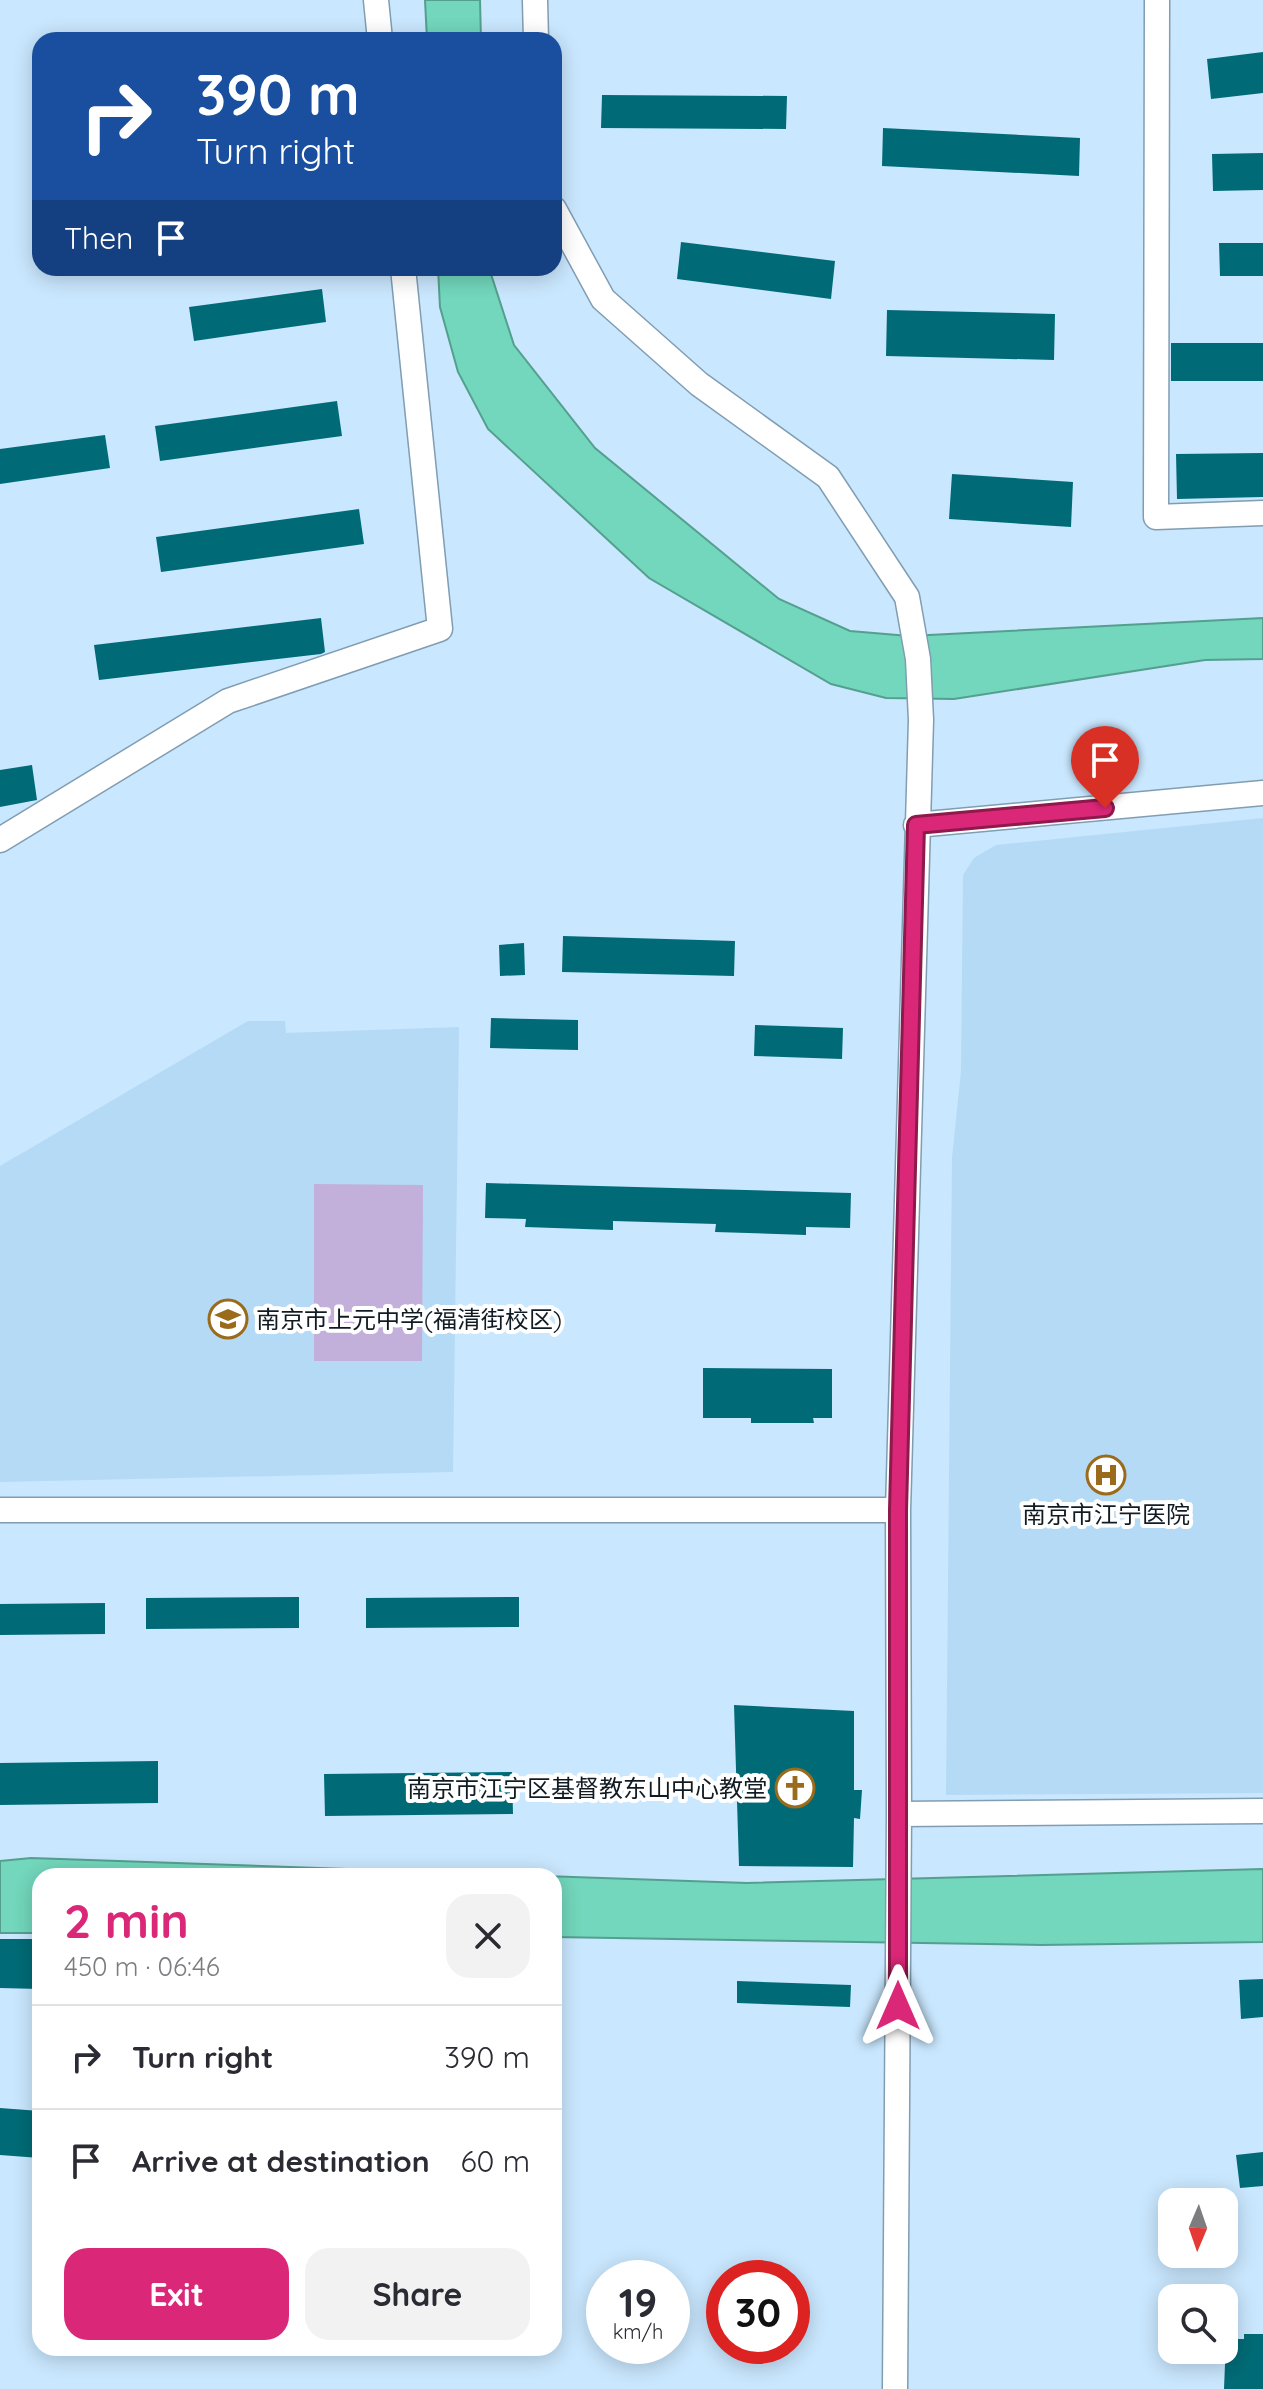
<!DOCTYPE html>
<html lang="en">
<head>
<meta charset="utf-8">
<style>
	body { margin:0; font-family:Quicksand,"Noto Sans SC",sans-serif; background:#f2f2f3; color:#2b2b33; height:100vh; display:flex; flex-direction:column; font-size:30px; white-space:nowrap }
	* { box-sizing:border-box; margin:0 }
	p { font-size:26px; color:#7c7c81 }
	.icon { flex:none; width:44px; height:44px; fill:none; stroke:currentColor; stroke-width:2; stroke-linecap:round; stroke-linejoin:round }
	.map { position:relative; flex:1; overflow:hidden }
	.details { position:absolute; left:32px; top:1868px; width:530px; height:488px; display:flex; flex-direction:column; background:#fff; border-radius:24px; box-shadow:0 4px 20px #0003 }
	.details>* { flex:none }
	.banner { position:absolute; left:32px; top:32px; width:530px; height:244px; border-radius:24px; box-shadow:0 4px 20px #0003; background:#1a4fa0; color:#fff; overflow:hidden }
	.needle { width:52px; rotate:182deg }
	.controls { position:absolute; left:1158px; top:2188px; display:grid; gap:16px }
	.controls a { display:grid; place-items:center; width:80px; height:80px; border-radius:16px; background:#fff; box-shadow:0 4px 20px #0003; font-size:40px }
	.speed { position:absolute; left:586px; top:2260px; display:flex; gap:16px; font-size:40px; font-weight:700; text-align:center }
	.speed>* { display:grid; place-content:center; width:104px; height:104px; border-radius:50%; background:#fff; box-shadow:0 4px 20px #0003; line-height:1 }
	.speed small { font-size:20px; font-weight:400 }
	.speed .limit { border:12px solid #d22; background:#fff; color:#111 }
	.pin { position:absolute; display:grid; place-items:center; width:68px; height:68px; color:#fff; margin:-82px -34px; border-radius:50% 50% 50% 0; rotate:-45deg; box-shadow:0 0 8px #0007 }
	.pin .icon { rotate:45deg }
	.me { position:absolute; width:88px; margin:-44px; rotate:0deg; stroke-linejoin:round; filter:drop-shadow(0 0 6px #0008) }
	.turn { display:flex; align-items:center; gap:28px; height:168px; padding:0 32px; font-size:36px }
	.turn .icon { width:104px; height:104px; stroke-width:2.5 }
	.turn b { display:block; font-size:56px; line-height:68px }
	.then { display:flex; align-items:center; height:76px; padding:0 32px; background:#0003; gap:16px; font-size:30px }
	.round { display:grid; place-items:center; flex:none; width:84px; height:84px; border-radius:24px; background:#f2f2f3 }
	.summary { display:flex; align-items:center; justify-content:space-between; height:136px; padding:0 32px }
	h1 { font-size:48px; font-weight:700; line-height:60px; color:#db2777 }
	.button { display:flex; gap:16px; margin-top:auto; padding:16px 32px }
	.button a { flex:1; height:92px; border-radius:24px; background:#db2777; color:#fff; font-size:32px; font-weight:700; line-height:92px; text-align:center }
	.button a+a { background:#f2f2f3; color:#2b2b33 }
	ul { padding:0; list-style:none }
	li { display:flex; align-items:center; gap:24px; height:104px; padding:0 32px; border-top:2px solid #e1e1e2 }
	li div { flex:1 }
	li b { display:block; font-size:30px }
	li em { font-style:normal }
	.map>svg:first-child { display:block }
	.built { fill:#b5daf5 }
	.green { fill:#c2afda }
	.water { fill:#72d7bc; stroke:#559f8e; stroke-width:2 }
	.building { fill:#006b76 }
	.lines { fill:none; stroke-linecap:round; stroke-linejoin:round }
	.minor-casing { stroke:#809db2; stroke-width:27 }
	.minor { stroke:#fff; stroke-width:24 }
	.route-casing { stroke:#8e194d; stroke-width:20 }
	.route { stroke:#db2777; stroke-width:14 }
	.labels { text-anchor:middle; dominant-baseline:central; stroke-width:8; stroke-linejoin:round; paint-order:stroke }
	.poi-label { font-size:24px; fill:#101b23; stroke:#fff; text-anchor:start }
</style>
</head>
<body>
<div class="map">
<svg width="1263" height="2389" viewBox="0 0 1263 2389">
	<rect width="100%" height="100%" fill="#c9e7fe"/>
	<path class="built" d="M1263,818V1793L946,1795L952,1158L961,1071L963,875L974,858L996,845Z
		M248,1021H285L286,1033L459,1027L453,1472L0,1482V1166Z"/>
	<path class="green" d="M314,1184L423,1185L422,1361H314Z"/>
	<path class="water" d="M425,0H480L481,40H427Z
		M438,268H489L514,345L595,448L779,599L850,631L909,636L1263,618V659L1205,660L954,699L886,698L831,684L649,578L488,429L458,372L440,307Z
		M31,1858L747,1883L1263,1869V1942L1041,1945L554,1937V1876H40V1933H0V1861Z"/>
	<path class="building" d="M1263,52V93L1211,99L1207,59Z
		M602,95L787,96L786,129L601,128Z
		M883,128L1080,138L1079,176L882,166Z
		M1263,153V190L1213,191L1212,154Z
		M681,242L835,261L831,299L677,279Z
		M1219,243H1263V276H1220Z
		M322,289L326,322L194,341L189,307Z
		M887,310L1055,314L1054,360L886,356Z
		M1171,343H1263V381H1171Z
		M337,401L342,436L160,461L155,426Z
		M105,435L110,468L0,484V449Z
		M1263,453V497L1177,499L1176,454Z
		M952,474L1073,482L1071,527L949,519Z
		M359,509L364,544L161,572L156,537Z
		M321,618L325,652L321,654L99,680L94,645Z
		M32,765L37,800L0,807V770Z
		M563,936L735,941L734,976L562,972Z
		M524,943L525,975L500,976L499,945Z
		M491,1018L578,1020V1050L490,1048Z
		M755,1025L843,1028L842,1059L754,1056Z
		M486,1183L851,1193L850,1228L806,1227V1235L715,1232L716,1224L613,1221V1230L525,1227L526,1219L485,1218Z
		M703,1368L832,1369V1418H813L814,1423H751V1418H703Z
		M299,1597V1628L146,1629V1598Z
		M519,1597V1627L366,1628V1598Z
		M105,1603V1634L0,1635V1604Z
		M734,1705L854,1711V1790H862L860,1819L854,1818L853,1867L739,1866Z
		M158,1761V1803L0,1805V1763Z
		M512,1772L513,1814L325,1816L324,1774Z
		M0,1939H40V1989L0,1988Z
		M1263,1979V2017L1241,2019L1239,1980Z
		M737,1981L851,1985L850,2007L737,2003Z
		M0,2108L40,2111V2158L0,2155Z
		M1263,2152V2186L1240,2188L1236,2155Z
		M1244,2334H1263V2389H1224L1226,2339H1244Z"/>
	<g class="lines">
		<defs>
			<path id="minor" d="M376,0L380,40
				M535,0L536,40
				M1157,0L1156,517L1263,513
				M554,209L603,299L699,384L828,477L907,597L918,659L921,720L898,1510L899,1814L895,2389
				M916,825L1263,793
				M0,840L228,701L440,629L403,268
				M0,1510H898
				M899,1814L1263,1811"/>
		</defs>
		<use href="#minor" class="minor-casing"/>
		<use href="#minor" class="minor"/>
	</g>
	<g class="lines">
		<defs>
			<path id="route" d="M898,2006V1510L916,825L1105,808"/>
		</defs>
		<use href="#route" class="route-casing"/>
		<use href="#route" class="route"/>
	</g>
	<defs>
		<symbol id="school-ring" viewBox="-11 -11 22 22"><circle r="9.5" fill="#fff" stroke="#996b1b" stroke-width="1.5"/><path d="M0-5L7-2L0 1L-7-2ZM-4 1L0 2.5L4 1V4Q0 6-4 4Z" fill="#996b1b"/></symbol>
		<symbol id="hospital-ring" viewBox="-11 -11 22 22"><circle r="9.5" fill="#fff" stroke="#996b1b" stroke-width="1.5"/><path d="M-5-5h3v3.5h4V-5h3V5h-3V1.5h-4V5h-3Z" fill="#996b1b"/></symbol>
		<symbol id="church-ring" viewBox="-11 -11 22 22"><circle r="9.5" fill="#fff" stroke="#996b1b" stroke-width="1.5"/><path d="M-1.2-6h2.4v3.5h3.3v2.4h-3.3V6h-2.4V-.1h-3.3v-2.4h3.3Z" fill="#996b1b"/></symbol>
	</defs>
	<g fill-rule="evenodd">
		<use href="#school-ring" x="206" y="1297" width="44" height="44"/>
		<use href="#hospital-ring" x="1084" y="1453" width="44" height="44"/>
		<use href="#church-ring" x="773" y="1766" width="44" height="44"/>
	</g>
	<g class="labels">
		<g class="poi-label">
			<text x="256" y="1319">南京市上元中学(福清街校区)</text>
			<text x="1106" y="1514" text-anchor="middle">南京市江宁医院</text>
			<text x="767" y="1788" text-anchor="end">南京市江宁区基督教东山中心教堂</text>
		</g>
	</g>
</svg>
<div class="controls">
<a><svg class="needle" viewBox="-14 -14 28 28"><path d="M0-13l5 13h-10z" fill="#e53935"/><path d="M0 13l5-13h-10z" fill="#7c7c81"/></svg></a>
<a><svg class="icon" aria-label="search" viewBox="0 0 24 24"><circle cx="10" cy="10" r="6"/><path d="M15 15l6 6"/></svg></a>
</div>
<div class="speed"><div>19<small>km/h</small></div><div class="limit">30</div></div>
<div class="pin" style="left:1105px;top:808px;background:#d93025"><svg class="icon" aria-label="arrive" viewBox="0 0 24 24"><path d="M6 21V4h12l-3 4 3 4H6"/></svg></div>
<svg class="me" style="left:898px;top:2006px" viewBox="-20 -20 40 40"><path d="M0-17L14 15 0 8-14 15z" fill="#db2777" stroke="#fff" stroke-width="4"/></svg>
<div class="banner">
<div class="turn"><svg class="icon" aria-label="right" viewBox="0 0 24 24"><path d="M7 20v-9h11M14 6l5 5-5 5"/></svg><div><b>390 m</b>Turn right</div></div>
<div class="then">Then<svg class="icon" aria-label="arrive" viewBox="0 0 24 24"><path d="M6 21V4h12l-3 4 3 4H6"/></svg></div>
</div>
<section class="details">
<div class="summary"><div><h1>2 min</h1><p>450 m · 06:46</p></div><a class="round"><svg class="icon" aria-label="close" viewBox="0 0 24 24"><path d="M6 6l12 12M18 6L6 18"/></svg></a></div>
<ul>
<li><svg class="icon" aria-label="right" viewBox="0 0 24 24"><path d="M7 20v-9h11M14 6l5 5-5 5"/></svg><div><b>Turn right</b></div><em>390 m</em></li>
<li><svg class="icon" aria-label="arrive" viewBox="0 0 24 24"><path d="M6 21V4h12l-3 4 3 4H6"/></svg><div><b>Arrive at destination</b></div><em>60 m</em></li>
</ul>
<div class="button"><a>Exit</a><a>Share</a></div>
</section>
</div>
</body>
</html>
